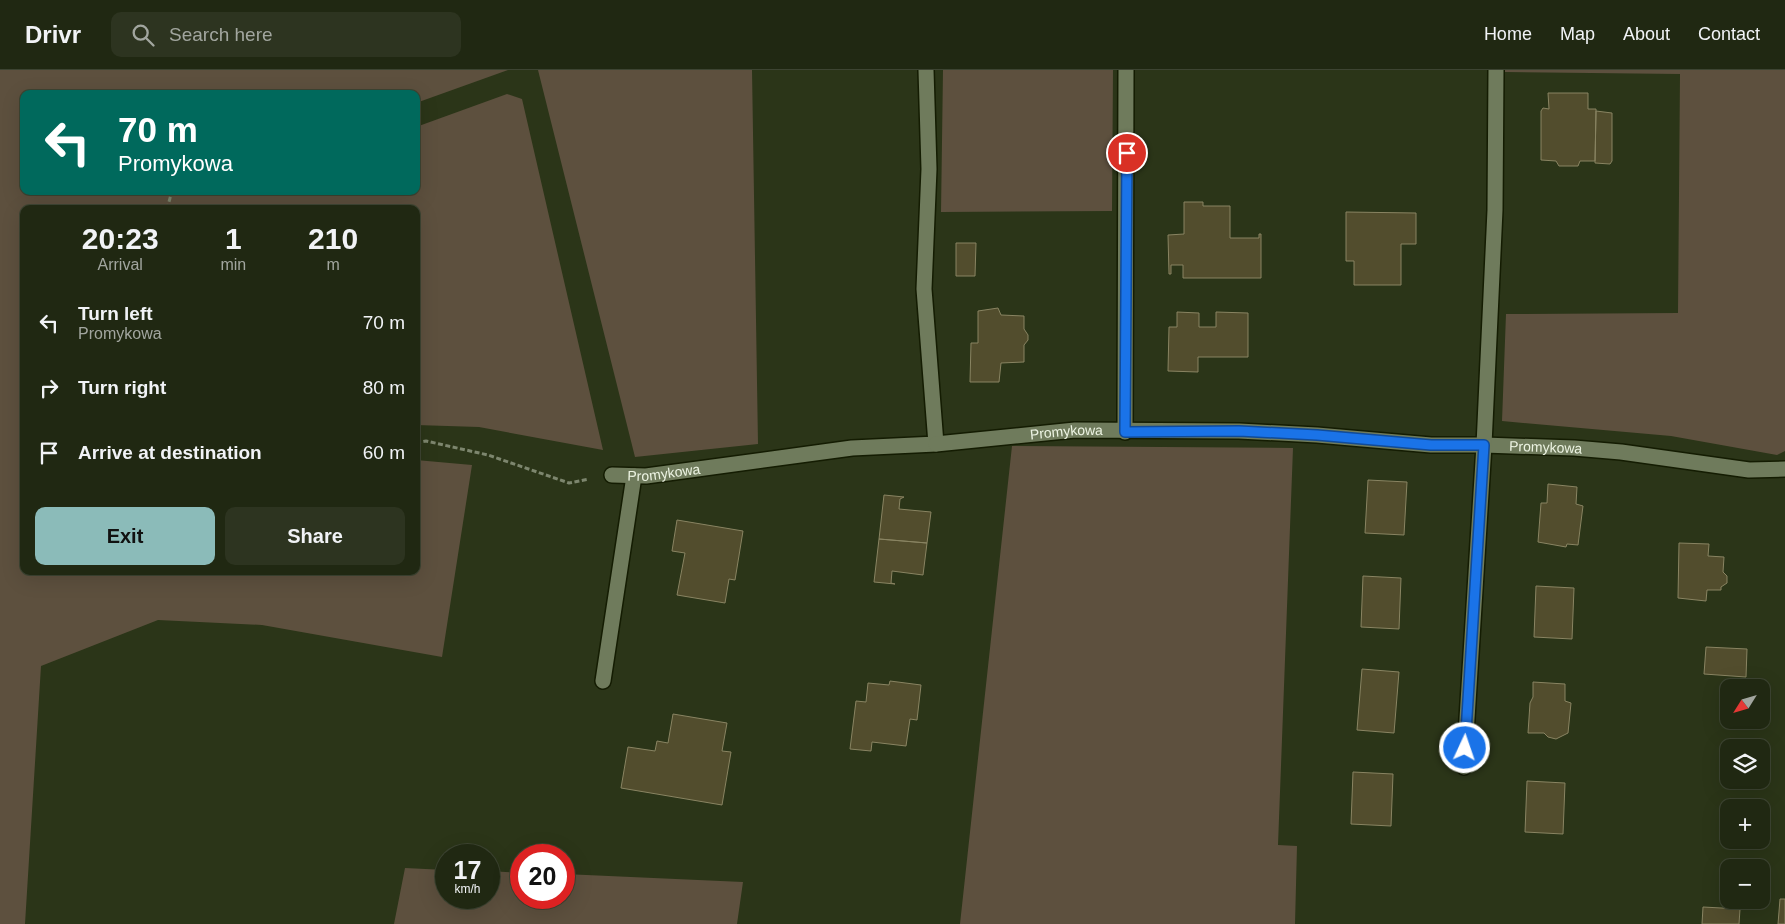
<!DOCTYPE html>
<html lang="en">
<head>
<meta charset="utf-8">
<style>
	body { margin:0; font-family:Helvetica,sans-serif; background:#2d3420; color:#f1f3f6; height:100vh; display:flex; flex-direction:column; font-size:19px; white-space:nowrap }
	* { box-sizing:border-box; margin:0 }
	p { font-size:16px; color:#a2a69f }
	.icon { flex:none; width:28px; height:28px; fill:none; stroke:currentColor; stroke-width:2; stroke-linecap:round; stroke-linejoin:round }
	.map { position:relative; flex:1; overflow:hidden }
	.side { position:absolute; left:20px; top:135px; width:400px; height:370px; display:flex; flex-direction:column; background:#202812; border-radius:10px; box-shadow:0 5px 20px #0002,0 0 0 1px #3d4432 }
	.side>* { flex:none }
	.hud { position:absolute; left:20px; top:20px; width:400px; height:105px; border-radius:10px; box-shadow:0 5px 20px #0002,0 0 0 1px #3d4432; background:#00695c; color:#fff; overflow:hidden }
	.needle { width:32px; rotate:233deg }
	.fabs { position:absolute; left:1720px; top:609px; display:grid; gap:10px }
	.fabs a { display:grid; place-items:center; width:50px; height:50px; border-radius:10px; background:#202812; box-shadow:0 5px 20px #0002,0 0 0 1px #3d4432; font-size:25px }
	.speed { position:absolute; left:435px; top:774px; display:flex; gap:10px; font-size:25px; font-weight:700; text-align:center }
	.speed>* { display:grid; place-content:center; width:65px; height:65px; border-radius:50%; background:#202812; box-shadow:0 5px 20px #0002,0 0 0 1px #3d4432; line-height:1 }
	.speed small { font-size:12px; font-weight:400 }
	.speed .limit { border:8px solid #d22; background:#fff; color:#111 }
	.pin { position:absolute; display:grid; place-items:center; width:42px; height:42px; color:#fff; margin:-21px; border:2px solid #fff; border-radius:50%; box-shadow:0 1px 5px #0007 }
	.me { position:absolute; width:55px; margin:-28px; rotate:3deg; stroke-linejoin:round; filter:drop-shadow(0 0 4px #0008) }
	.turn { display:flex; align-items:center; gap:18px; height:105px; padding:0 15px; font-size:22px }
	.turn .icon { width:65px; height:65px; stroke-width:2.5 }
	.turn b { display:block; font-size:35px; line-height:42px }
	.eta { display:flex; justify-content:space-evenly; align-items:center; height:85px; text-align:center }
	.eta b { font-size:30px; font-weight:700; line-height:35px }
	.action { display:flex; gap:10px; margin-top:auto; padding:10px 15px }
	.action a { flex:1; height:58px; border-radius:10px; background:#8bbbb9; color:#111; font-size:20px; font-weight:700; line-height:58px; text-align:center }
	.action a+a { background:#2d3420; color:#f1f3f6 }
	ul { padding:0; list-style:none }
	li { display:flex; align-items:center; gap:15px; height:65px; padding:0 15px }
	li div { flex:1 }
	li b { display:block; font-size:19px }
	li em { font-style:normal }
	header { display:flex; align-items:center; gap:30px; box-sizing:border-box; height:70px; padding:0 25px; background:#202812; border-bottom:1px solid #3d4432 }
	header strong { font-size:24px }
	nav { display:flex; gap:28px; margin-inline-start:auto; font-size:18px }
	.search { width:350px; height:45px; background:#2d3420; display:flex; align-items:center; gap:12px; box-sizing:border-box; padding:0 18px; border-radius:10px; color:#a2a69f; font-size:19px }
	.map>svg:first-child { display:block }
	.green { fill:#5d503e }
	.building { fill:#524d2d; stroke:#898462 }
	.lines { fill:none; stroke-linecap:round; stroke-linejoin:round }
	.lane-casing { stroke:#141c02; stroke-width:18 }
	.street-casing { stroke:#141c02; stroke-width:18 }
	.path { stroke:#7d866e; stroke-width:3; stroke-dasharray:5 2.5; stroke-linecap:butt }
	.lane { stroke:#6f7b5c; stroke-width:15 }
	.street { stroke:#6f7b5c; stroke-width:15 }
	.route-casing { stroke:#114b97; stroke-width:12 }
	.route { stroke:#1a73e8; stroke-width:9 }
	.labels { text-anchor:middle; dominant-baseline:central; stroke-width:5; stroke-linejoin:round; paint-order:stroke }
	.street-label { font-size:14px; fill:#ecf3e2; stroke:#2b3518 }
</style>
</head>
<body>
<header>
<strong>Drivr</strong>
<div class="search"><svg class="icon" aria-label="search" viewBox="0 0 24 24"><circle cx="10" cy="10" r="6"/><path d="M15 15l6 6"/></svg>Search here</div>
<nav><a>Home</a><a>Map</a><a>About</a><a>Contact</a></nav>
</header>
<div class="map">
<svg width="1785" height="854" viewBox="0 0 1785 854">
	<rect width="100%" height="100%" fill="#2b3518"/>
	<path class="green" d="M0,0H508L416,33V24H24V121H416V57L507,24L522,29L603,380L479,357L416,355V139H24V501H416V390L472,395L442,587L262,555L158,550L41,596L25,854H0Z
		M538,0H752L758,374L635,387Z
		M943,0H1113L1112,141L941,142Z
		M1505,0H1785V381L1777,385L1671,366L1502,351L1506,244L1678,243L1680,4L1505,2Z
		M1012,376L1293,378L1278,775L1297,776L1295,854H960Z
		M405,798L446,800V828H489V801L521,803V828H564V804L743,812L737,854H394Z"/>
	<path class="building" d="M1548,23H1588V39H1596V41L1595,91H1580L1578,96H1559L1556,91L1541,90V41L1543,38L1549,39Z
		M1596,41L1612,43V91L1610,94L1595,93Z
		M1184,132H1203V136H1230V168H1259V164H1261V208H1183V195H1171V204H1169L1168,165L1184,164Z
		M1346,142L1416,143V174H1401V215H1354V191H1346Z
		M956,173H976L975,206H956Z
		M998,238L1001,245L1024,246V259L1028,265V270L1024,275V292L1001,293L999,312H970L971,273H978V241Z
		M1177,242L1199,243V257H1216V242L1248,243V287H1198V302L1168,301L1169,257H1177Z
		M1368,410L1407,412L1404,465L1365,463Z
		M1548,414L1577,417L1576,434L1583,436L1578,475L1567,474L1566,477L1538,472L1541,433H1547Z
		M884,425L904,427L900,429L899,439L931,442L927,473L879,469Z
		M677,450L743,461L735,510L729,509L725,533L677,525L685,483L672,481Z
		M879,469L927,473L923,505L892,501L891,513L895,514L874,512Z
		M1679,473L1709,474L1708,486L1724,487L1723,502L1727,506V513L1721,517V520H1707L1706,531L1678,528Z
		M1363,506L1401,508L1399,559L1361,557Z
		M1536,516L1574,518L1572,569L1534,567Z
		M1706,577L1747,579L1746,607L1704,604Z
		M1362,599L1399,602L1394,663L1357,660Z
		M890,611L921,615L917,650L910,649L906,676L872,672L871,681L850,679L856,631L866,632L868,613L889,615Z
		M1533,612L1565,614V631L1571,633L1568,663L1556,669L1548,667L1544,663H1528L1530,633L1533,627Z
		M673,644L727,653L722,681L731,682L722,735L621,718L628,677L655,681L657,671L668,673Z
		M1353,702L1393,704L1391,756L1351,754Z
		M1527,711L1565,713L1563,764L1525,762Z
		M1780,829H1785V854H1778Z
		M1703,837L1740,839L1739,854H1702Z"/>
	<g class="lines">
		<defs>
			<g id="lane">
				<path id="s1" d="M612,405L646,406L852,378L936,374L924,219L929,99L926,0"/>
				<path d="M603,611L634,406"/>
				<path d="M1464,697L1484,375"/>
			</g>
			<g id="street">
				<path d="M1125,362L1126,0"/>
				<path id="s2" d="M936,374L1075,360L1239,361L1317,365L1431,375H1484L1574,378L1621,382L1749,400L1785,399"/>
				<path d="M1484,375L1495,140L1496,0"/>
			</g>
		</defs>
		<use href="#lane" class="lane-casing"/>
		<use href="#street" class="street-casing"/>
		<path class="path" d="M167,139L172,121
			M416,373L426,371L488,385L569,413L589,409"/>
		<use href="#lane" class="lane"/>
		<use href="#street" class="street"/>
	</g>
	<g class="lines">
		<defs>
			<path id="route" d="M1127,83L1125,362L1239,361L1317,365L1431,375H1484L1465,678"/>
		</defs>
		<use href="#route" class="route-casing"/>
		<use href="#route" class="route"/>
	</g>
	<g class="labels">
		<g class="street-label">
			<text stroke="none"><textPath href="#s2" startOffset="131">Promykowa</textPath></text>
			<text stroke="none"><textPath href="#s2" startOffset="611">Promykowa</textPath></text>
			<text stroke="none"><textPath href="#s1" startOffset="52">Promykowa</textPath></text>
		</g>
	</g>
</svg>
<div class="fabs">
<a><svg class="needle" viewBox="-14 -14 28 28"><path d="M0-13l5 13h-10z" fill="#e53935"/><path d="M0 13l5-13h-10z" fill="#a2a69f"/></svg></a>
<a><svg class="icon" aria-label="layers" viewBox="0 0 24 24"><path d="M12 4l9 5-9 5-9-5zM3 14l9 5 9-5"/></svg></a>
<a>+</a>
<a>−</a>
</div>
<div class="speed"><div>17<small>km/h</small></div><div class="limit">20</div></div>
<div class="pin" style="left:1127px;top:83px;background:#d93025"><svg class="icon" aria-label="arrive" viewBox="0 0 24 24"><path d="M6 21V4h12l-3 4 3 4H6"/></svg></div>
<svg class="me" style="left:1465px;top:678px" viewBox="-20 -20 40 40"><circle r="17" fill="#1a73e8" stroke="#fff" stroke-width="3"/><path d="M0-11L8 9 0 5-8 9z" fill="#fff"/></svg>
<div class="hud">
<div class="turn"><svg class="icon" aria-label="left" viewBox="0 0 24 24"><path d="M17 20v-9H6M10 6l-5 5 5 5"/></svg><div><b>70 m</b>Promykowa</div></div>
</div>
<section class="side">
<div class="eta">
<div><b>20:23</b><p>Arrival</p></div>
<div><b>1</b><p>min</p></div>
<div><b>210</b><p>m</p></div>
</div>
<ul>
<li><svg class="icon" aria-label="left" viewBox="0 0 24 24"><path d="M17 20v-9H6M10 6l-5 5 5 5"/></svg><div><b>Turn left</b><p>Promykowa</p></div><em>70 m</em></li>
<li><svg class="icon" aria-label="right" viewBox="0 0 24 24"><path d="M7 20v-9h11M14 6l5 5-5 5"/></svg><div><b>Turn right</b></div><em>80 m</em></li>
<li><svg class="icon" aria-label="arrive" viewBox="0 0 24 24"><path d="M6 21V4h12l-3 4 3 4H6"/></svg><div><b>Arrive at destination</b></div><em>60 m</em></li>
</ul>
<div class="action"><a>Exit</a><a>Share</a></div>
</section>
</div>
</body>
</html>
